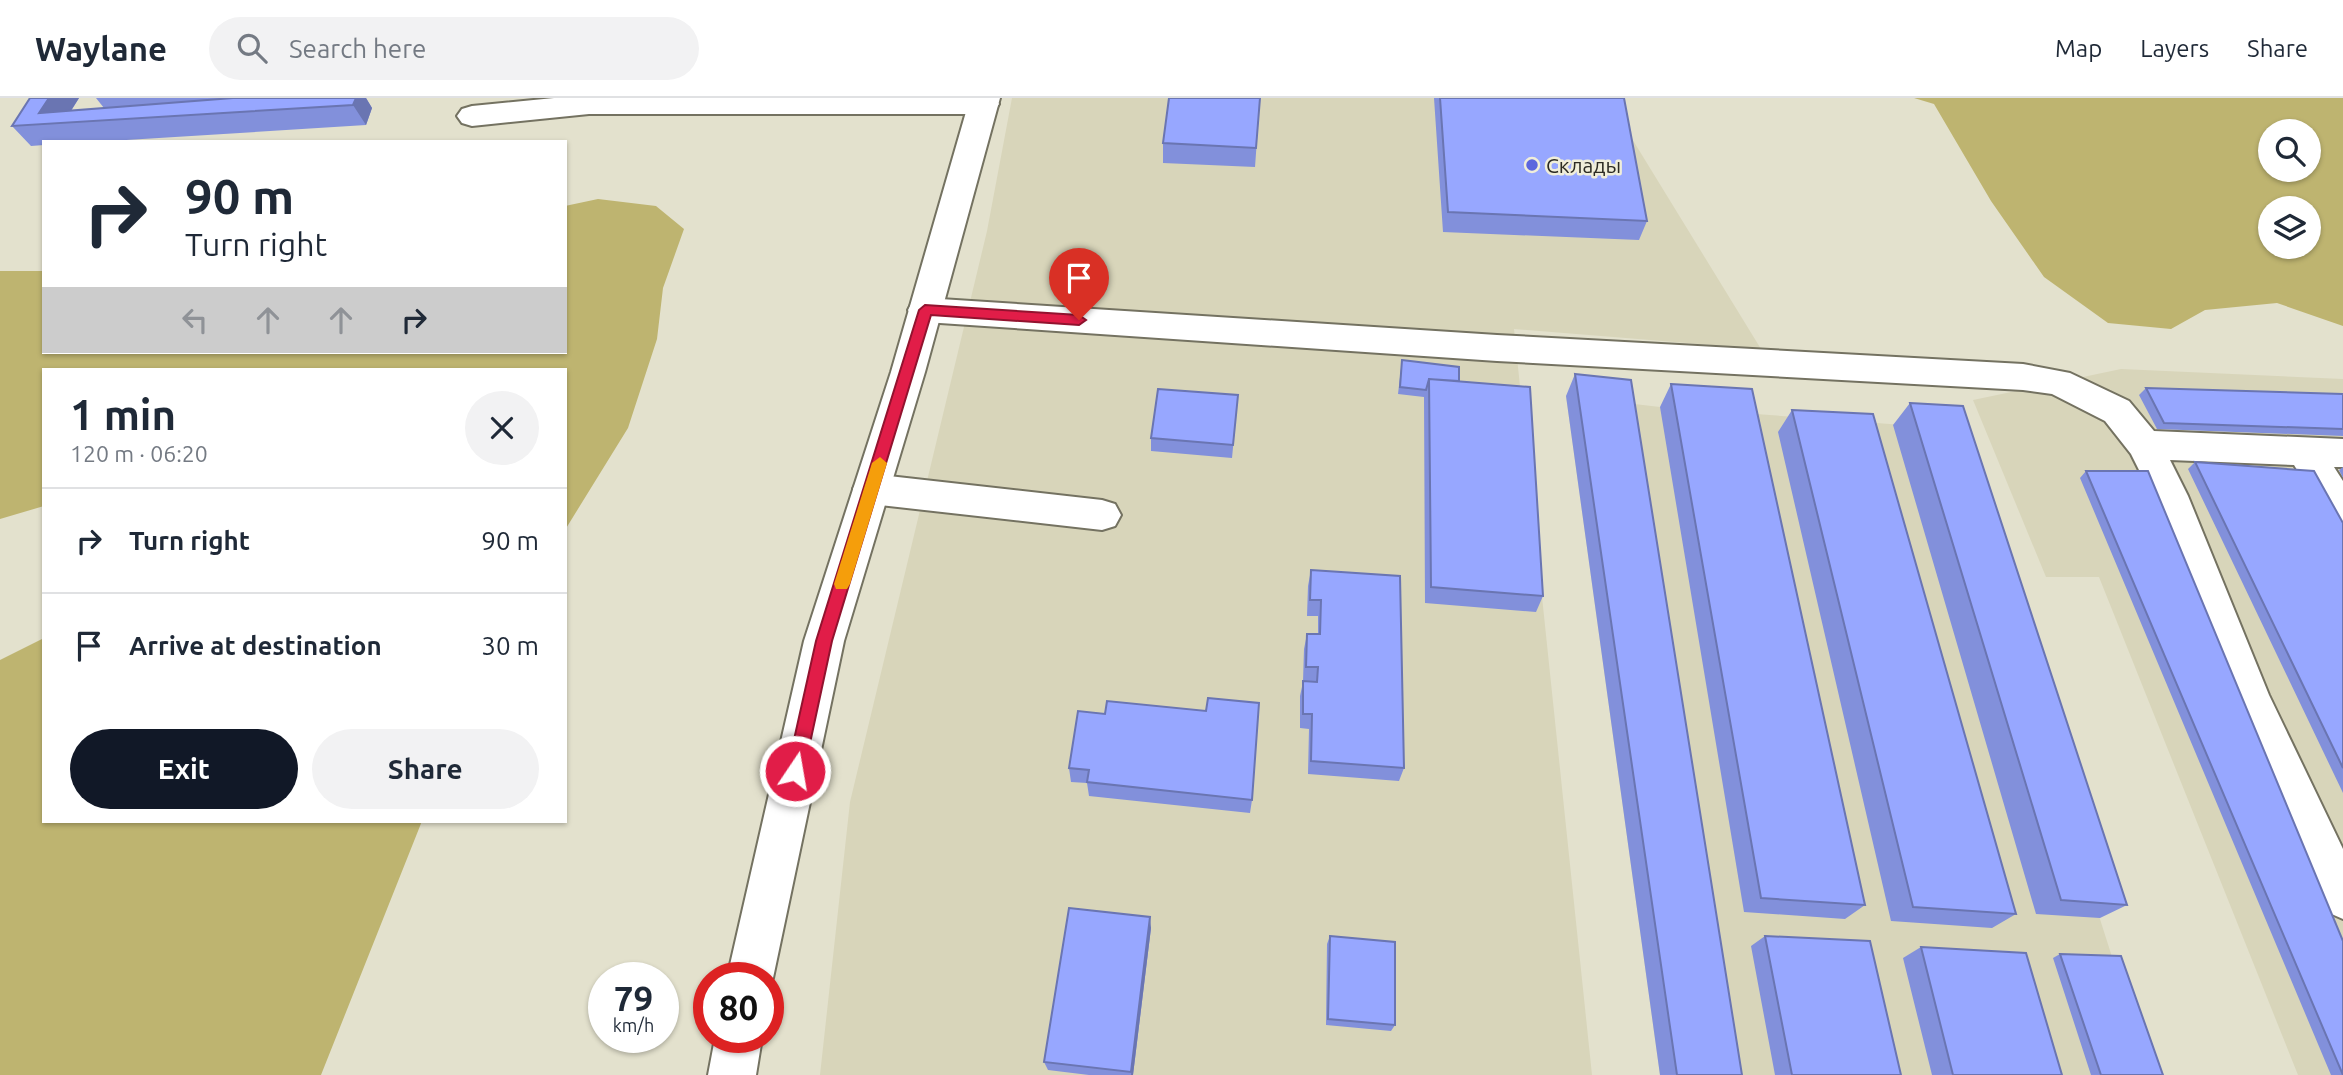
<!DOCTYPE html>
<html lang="en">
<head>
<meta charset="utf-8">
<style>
	body { margin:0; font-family:Ubuntu,sans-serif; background:#f2f2f3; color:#1f2937; height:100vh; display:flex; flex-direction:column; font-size:26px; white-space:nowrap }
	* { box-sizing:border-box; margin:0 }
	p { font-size:23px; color:#747a83 }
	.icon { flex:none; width:38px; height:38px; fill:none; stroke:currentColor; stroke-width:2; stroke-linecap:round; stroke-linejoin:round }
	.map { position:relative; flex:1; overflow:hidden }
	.details { position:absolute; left:42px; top:270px; width:525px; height:455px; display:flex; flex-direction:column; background:#fff; border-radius:0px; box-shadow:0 2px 5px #0004 }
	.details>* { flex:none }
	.hud { position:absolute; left:42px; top:42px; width:525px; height:214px; border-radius:0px; box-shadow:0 2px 5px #0004; background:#fff; color:#1f2937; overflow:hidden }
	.buttons { position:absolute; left:2258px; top:21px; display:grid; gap:14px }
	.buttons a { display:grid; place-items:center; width:63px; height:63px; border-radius:50%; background:#fff; box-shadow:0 2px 5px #0004; font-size:35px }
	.speed { position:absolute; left:588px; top:864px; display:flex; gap:14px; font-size:35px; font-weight:700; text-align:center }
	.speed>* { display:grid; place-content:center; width:91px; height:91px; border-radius:50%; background:#fff; box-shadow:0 2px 5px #0004; line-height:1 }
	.speed small { font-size:18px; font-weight:400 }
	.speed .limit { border:10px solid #d22; background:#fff; color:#111 }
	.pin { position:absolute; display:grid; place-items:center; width:60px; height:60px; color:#fff; margin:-72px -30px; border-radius:50% 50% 50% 0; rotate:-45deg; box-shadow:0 0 7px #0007 }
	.pin .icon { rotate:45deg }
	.me { position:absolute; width:77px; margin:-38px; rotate:12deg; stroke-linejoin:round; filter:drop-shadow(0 0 5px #0008) }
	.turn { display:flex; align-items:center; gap:24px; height:147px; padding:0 28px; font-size:32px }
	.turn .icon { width:91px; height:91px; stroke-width:2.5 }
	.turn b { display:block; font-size:49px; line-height:60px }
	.lanes { display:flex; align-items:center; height:66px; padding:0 28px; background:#0003; justify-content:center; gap:35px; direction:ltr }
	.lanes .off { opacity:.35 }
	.round { display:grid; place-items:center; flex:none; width:74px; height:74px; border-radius:37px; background:#f2f2f3 }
	.headline { display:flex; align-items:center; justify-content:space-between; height:119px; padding:0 28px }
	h1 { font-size:42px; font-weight:600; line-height:52px }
	.action { display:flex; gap:14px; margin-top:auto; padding:14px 28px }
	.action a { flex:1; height:80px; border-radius:42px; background:#111827; color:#fff; font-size:28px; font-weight:600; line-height:80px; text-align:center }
	.action a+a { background:#f2f2f3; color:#1f2937 }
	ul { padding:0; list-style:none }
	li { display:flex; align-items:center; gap:21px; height:105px; padding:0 28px; border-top:2px solid #e0e1e3 }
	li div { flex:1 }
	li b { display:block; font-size:26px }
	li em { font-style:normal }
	header { display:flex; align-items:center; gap:42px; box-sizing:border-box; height:98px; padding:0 35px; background:#fff; border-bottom:2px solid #e0e1e3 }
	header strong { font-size:33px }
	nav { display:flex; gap:38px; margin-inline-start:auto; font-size:24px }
	.search { width:490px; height:63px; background:#f2f2f3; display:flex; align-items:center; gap:18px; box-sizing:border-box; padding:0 24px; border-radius:38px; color:#747a83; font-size:26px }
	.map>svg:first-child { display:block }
	.built { fill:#d8d5ba }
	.green { fill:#beb470; fill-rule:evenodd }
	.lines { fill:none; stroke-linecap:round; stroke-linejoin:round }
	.minor-casing { stroke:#747261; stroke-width:4 }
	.highway-casing { stroke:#747261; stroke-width:4 }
	.minor { fill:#fff; fill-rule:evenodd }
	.highway { fill:#fff; fill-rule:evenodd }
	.wall { fill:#8290db }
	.shaded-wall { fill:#6a75b2 }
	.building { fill:#97a7ff; stroke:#6a75b2; stroke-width:2 }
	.route { fill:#e11d48; stroke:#92132f; stroke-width:2 }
	.slow { fill:#f59e0b }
	.poi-dot { fill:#5b66de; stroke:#f0eeda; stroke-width:2.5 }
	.labels { text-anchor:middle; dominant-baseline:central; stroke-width:5; stroke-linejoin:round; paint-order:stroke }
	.far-poi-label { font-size:21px; fill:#2c2b24; stroke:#f0eeda; text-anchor:start }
</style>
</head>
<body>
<header>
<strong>Waylane</strong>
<div class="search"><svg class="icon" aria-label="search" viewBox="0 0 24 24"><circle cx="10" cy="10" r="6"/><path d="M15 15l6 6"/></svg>Search here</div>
<nav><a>Map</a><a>Layers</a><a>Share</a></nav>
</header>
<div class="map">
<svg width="2343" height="977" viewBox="0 0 2343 977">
	<rect width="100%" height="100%" fill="#e3e1cd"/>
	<path class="built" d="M1012,0H1607L1761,251L1514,231L1592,977H820L850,704L987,133Z
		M2121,271L2343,281V977H2298L2099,479H2046L1973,302Z
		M1566,298L1660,309L1944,330L2113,862L2153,977H1660Z"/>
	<path class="green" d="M1914,0H2343V228L2277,205L2205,212L2171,231L2108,225L2044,179L1991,103L1934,6ZM2270,33H2308V72H2270ZM2270,110H2308V149H2270Z
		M598,101L656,108L684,131L663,190L657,241L628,330L565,432V271H44V408L0,421V173H44V254H565V108Z
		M44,540V723H422L321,977H0V562Z"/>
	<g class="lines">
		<defs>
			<path id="minor" d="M554,0H995L999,6L994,13L984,16H589L472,28L462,25L457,18L462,11L472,8Z
				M925,200L1497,237L2023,266L2070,275L2129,303L2154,333L2343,341V369H2334L2343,383V429L2330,425L2294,367L2170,362L2188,398L2269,597L2343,751V821L2327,814L2230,600L2152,398L2131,356L2105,323L2052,296L2023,292L1497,263L925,224L913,221L908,212L913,203Z
				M871,376L1102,402L1115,406L1121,417L1115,428L1102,432L871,406L858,401L853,391L858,381Z"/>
			<path id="highway" d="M970,0H1000L925,274L844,543L773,880L768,891V880H727L804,543L891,274Z
				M715,940H762L756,977H708Z"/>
		</defs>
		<use href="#minor" class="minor-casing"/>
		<use href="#highway" class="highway-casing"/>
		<use href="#minor" class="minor"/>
		<use href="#highway" class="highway"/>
	</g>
	<path class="wall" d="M30,0H79L71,13L104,10L96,0H366L372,10L366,27L94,44H44V47L31,48L12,28Z
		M1260,0L1255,69L1163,65V45Z
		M1434,0H1624L1647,123L1639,142L1443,134Z
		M1402,262L1459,283L1543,498L1536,514L1425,505L1424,299L1398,296Z
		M1575,276L1742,977H1660L1566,298Z
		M1671,286L1865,807L1845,821L1744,814L1660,309Z
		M2146,290L2343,296V338L2157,331L2139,297Z
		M1238,297L1232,360L1151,353V340Z
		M1910,305L2127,807L2100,820L2036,816L1893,327Z
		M1792,312L2016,816L1992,830L1891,823L1778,334Z
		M2195,364L2343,425V695L2188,371Z
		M2343,369V380L2339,372Z
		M2086,373L2333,822L2343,977H2331L2080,380Z
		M1311,472L1404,670L1399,683L1308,676L1309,631L1300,630V598L1303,584L1304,551L1307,536H1318V518H1307L1308,488Z
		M1078,613L1252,702L1250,715L1089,698L1087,685L1071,684L1069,670Z
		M1151,830L1133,977H1089L1048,972L1044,964Z
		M1330,838L1395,927L1391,933L1326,927L1327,846Z
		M1765,838L1901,977H1775L1751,848Z
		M1921,849L2062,977H1932L1903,860Z
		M2060,856L2163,977H2091L2053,860Z"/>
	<path class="shaded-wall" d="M49,0H79L63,25L39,15Z
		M356,0H366L372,10L366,27L353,7Z
		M1150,819L1151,830L1133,977H1131Z"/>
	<path class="building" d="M30,0H49L39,15L233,0H356L353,7L12,28Z
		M1169,0H1260L1256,50L1163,45Z
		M1440,0H1624L1647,123L1448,114Z
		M1402,262L1459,269V283L1429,281L1426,292L1400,289Z
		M1575,276L1631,282L1742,977H1677Z
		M1429,281L1530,289L1543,498L1431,489Z
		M1671,286L1752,291L1865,807L1761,800Z
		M2146,290L2343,296V331L2164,325Z
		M1158,291L1238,297L1233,347L1151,340Z
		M1910,305L1963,308L2127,807L2061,802Z
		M1792,312L1873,316L2016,816L1913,809Z
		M2195,364L2314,373L2343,425V670Z
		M2086,373H2148L2343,843V977Z
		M1311,472L1400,478L1404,670L1311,663L1312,616H1303V583L1317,584L1318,569H1306L1307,536H1320L1321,502H1310Z
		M1208,600L1259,605L1252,702L1087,684L1089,672L1069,670L1078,613L1105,616L1107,603L1206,613Z
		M1069,810L1150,819L1131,974L1044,964Z
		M1330,838L1395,844V927L1328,921Z
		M1765,838L1870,843L1901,977H1792Z
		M1921,849L2026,855L2062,977H1953Z
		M2060,856L2121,858L2163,977H2101Z"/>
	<path class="route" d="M925,207L1079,217L1086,222L1079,227L931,217L832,543L804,673L802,679L795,681L789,679L787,673L816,543L919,212Z"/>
	<path class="slow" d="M880,359L887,365L850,486L847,491H836L834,486L872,365Z"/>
	<circle class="poi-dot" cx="1532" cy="67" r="7"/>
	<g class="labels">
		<g class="far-poi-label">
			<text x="1546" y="67">Склады</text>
		</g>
	</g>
</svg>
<div class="buttons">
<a><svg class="icon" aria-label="search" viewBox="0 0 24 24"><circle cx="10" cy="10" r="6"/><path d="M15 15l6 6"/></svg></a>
<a><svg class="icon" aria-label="layers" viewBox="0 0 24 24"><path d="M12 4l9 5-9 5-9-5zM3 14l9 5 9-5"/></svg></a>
</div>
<div class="speed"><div>79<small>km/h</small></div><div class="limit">80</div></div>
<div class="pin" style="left:1079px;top:222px;background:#d93025"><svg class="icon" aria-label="arrive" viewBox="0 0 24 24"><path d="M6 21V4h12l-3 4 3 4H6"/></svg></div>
<svg class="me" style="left:795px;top:673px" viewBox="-20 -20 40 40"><circle r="17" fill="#e11d48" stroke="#fff" stroke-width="3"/><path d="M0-11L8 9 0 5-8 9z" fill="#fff"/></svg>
<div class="hud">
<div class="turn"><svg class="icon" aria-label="right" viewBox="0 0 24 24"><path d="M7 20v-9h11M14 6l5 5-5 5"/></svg><div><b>90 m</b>Turn right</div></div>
<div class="lanes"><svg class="icon off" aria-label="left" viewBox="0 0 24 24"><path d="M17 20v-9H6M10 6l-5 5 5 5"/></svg><svg class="icon off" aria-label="ahead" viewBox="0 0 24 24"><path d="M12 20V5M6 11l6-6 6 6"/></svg><svg class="icon off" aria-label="ahead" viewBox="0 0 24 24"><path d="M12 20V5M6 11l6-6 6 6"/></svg><svg class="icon" aria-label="right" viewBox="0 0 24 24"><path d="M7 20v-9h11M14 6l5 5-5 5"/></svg></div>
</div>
<section class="details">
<div class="headline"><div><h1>1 min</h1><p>120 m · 06:20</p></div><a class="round"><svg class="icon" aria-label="close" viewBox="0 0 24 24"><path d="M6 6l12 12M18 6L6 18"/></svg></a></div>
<ul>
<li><svg class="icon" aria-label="right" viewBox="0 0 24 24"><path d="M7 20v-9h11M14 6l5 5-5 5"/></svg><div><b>Turn right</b></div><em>90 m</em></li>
<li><svg class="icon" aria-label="arrive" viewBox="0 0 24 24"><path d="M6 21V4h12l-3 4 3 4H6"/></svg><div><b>Arrive at destination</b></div><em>30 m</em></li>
</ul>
<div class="action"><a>Exit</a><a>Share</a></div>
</section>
</div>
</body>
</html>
